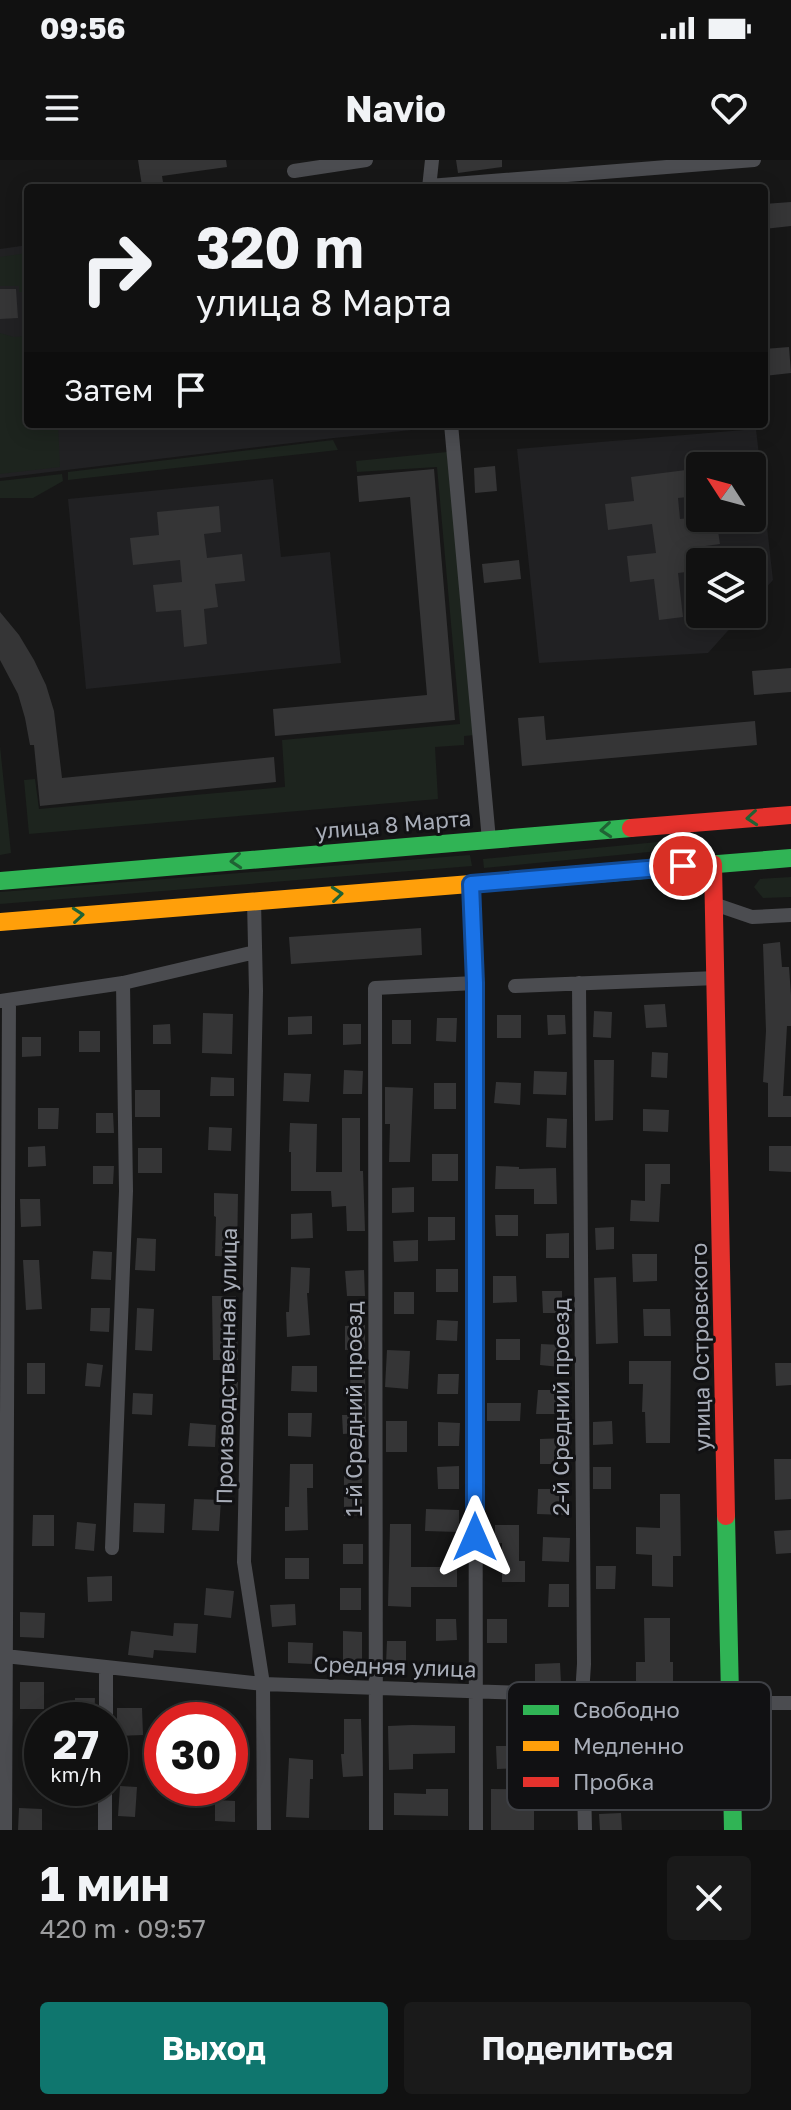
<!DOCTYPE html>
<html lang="ru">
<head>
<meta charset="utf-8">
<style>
	body { margin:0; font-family:"Golos Text",sans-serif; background:#1a1a1a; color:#f1f3f6; height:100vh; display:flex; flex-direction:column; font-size:30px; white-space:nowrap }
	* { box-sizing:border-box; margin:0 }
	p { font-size:26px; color:#9c9d9f }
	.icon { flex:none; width:44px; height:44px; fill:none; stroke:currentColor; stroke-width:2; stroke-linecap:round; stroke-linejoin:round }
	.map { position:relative; height:1670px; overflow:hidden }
	.drawer { display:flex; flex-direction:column; background:#111; flex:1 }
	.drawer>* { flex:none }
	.guide { position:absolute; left:24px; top:24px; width:744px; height:244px; border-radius:8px; box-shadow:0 4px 20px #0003,0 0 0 2px #303131; background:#111; color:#f1f3f6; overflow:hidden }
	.needle { width:52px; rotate:306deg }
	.controls { position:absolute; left:686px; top:292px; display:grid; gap:16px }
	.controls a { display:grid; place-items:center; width:80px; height:80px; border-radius:8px; background:#111; box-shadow:0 4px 20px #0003,0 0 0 2px #303131; font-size:40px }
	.speed { position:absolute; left:24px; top:1542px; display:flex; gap:16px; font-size:40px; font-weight:700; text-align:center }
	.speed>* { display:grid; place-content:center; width:104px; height:104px; border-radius:50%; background:#111; box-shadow:0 4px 20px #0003,0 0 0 2px #303131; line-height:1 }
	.speed small { font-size:20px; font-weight:400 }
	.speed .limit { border:12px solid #d22; background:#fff; color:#111 }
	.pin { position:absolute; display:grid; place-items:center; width:68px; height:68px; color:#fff; margin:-34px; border:4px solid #fff; border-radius:50%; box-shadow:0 2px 8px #0007 }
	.me { position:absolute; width:88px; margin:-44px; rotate:0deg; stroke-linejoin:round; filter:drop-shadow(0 0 6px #0008) }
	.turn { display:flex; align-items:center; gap:28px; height:168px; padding:0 40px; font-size:36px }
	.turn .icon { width:104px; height:104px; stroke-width:2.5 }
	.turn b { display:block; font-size:56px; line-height:68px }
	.then { display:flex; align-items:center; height:76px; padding:0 40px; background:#0003; gap:16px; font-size:30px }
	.round { display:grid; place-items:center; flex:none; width:84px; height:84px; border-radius:8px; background:#1a1a1a }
	.headline { display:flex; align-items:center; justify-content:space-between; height:136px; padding:0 40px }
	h1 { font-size:48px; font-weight:700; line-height:60px }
	.button { display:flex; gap:16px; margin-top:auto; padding:16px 40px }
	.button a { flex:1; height:92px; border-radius:8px; background:#0f766e; color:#fff; font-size:32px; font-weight:700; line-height:92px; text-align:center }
	.button a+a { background:#1a1a1a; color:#f1f3f6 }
	.status { display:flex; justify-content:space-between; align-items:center; height:56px; padding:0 40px; background:#111; direction:ltr }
	.status svg { height:22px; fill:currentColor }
	header { display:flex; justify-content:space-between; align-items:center; height:104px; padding:0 40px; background:#111; font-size:36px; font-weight:700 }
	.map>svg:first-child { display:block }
	.built { fill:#212123; fill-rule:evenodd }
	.green { fill:#1d241e }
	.building { fill:#353536 }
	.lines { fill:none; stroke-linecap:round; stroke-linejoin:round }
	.street { stroke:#4b4c50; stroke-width:14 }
	.fast { stroke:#30b455; stroke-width:18 }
	.slow { stroke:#ff9f0a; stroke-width:18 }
	.jam { stroke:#e5322d; stroke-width:18 }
	.oneway { stroke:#206234 }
	.route-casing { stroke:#114b97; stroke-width:20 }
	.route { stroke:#1a73e8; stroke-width:14 }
	.labels { text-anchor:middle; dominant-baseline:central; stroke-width:6; stroke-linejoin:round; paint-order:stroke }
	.street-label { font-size:22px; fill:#a8adb8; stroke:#111113 }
	.key { fill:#111113; stroke:#3e4045; stroke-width:2 }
	.key-label { font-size:22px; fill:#a8adb8 }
</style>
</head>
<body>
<div class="status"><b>09:56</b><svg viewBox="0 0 49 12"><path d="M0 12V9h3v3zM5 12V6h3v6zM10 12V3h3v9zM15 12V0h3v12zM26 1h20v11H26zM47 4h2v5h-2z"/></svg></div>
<header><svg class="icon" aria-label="menu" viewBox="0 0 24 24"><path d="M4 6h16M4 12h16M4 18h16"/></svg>Navio<svg class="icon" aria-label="heart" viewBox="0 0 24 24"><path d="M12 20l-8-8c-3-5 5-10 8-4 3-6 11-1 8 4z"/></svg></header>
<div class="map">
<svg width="791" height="1670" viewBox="0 0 791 1670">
	<rect width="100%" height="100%" fill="#171717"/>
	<path class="built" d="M28,85V264H431V268L334,278L0,318V89Z
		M756,269L773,420L752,443V402H700V454H743L708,493L539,503L517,289ZM700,306H752V358H700Z
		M273,319L281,397L330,392L341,503L86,529L68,339Z"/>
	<path class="green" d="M28,93V136V132H19V126H0V97Z
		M0,173L14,177L28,176V264H58L60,307L0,314Z
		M333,280L338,290L68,320V312Z
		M447,292L475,575L464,576V585L435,587L438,639L29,674L24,620L35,619L39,649L285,627L282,580L460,564L437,307L357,312L356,301Z
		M62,314L63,321L33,338H0V321Z
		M0,586L11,693L0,695Z
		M689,679L690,688L484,708L483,699Z
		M470,695L472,706L0,744V732Z
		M791,717V737L763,738L754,727L760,719Z"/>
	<path class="building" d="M138,0H226L227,7L162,16L163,22L142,26Z
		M456,0H502V7L458,13Z
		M791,42V66L764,69V44Z
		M0,129H16L18,158L0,159Z
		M789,187L791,213L764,216V189Z
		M495,306L497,331L475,333L474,308Z
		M434,309L455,560L275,576L273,549L427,535L410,337L359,342L357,316Z
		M694,309L697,336L678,338L680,359L700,357L716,358L720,384L691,388L694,411L678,413L683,457L659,460L654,419L630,422L627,396L656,393L652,364L608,370L605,344L634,341L631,317Z
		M219,346L221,372L204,374L207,398L242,394L245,421L215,424L218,447L204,449L207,484L184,487L181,450L156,452L153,425L182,422L180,400L133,405L130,378L159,375L157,352Z
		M519,400L521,419L484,423L482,404Z
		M0,452L19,475L34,500L46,525L54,551L62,618L274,597L276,622L40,646L34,585H30L25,558L18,534L0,500Z
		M791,508V532L754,535L752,511Z
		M544,556L546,580L755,561L757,585L522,606L518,558Z
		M421,768L422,795L291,804L289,777Z
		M780,782L782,807H789L791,835V866H787L783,936H791V957H768V923L763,922L766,871L763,784Z
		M665,844L667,867L646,868L644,845Z
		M594,851L612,852L611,878L593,877Z
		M203,853L233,854L232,894L202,893Z
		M497,855H521V878H497Z
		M547,855H565L566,874L548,875Z
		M312,856V874L288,875V857Z
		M437,858H457L456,882L436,881Z
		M392,860H411V884H392Z
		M170,864L171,884H153V865Z
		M343,864H361V884L343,885Z
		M79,871H100V892H79Z
		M22,877H41V896L22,897Z
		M652,892L668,893L667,918L651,917Z
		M594,900H614L613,960L595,961Z
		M344,910L363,911L362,934H343Z
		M534,911L567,912L566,935L533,934Z
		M284,913L311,914L309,942L283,941Z
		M211,917L234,918V936H210Z
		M496,922L521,923L520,945L494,943Z
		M434,923H456V949H434Z
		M385,927L413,928L410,1002H389L390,964H385Z
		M135,930H160V957H135Z
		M38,948H59L58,969H38Z
		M643,949L669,950L668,972L643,971Z
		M96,953H113L114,973H96Z
		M342,958H360V1011H363L365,1071H347L346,1046L332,1047L331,1031H291V992H289L290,963L317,964L316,1012H342Z
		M547,958L567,959L566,988L546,987Z
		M209,967L232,968L231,991L208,990Z
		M45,986L46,1006L28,1007V987Z
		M769,986H791V1012L769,1011Z
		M138,988H162V1013H138Z
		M432,994H458V1021H432Z
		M645,1004H670V1024H661L659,1062L630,1061L631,1040L645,1041Z
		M93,1006H114L113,1024H93Z
		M496,1006L519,1007V1009L556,1008L557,1044H534V1029H495Z
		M414,1027V1052L392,1053V1028Z
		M214,1033L238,1034L237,1097L215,1096L216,1057L214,1056Z
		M20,1039H40L41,1066L21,1067Z
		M312,1053L313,1078L291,1079V1054Z
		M495,1055H518V1076H496Z
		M428,1057H455V1080L428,1081Z
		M614,1067V1089L596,1090L595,1068Z
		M569,1073V1098H546V1074Z
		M137,1078L156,1079L155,1111L135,1110Z
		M418,1080V1101L394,1102L393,1081Z
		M93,1091L112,1092L111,1120L91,1119Z
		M632,1094H657V1121L633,1122Z
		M23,1100H39L42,1149L26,1150Z
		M291,1107L310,1108L309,1133H307L310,1175L287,1177L286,1152H289Z
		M436,1109H458V1132H436Z
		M364,1110L365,1136H347L345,1111Z
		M493,1116H516L517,1142L493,1143Z
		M616,1117L618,1183L596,1184L594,1118Z
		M542,1131H562V1153H543Z
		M394,1132H414V1154H394Z
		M212,1136H236L238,1200H213Z
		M91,1148H110L109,1172L90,1171Z
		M137,1148L154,1149L152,1191L135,1190Z
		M643,1149H670L671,1176H644Z
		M437,1160L458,1161L457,1181L436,1180Z
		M365,1165V1189L345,1190V1166Z
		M496,1179H520V1200H496Z
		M541,1184L561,1185L560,1207L540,1205Z
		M387,1190L410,1191L408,1229L385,1227Z
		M629,1201H671L670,1283H646L645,1252H642L643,1224H629Z
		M27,1203H45V1234H27Z
		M87,1203L103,1205L100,1227L85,1226Z
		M775,1203H791V1225L776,1226Z
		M292,1206H317V1232L291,1231Z
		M350,1211H365L366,1272L343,1274L342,1255H351Z
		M438,1214H459L458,1234H437Z
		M223,1222H238L237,1245H223Z
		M538,1230H565V1254H536Z
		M133,1233L153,1234L152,1255L132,1254Z
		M487,1243H521L520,1261H487Z
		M288,1253H312L311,1277L288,1276Z
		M386,1261H407V1292H386Z
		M612,1261L613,1284L593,1285V1262Z
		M438,1262L460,1263L459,1286H438Z
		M190,1263L216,1265L215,1287L188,1286Z
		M566,1278V1304H540V1279Z
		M774,1299H791V1339L775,1340Z
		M290,1304H313V1328H307L308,1370L285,1371V1347H289Z
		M459,1306V1329H438L437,1307Z
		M593,1307H611V1329H593Z
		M362,1313V1355L344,1356V1314Z
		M538,1329H567L566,1355L537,1354Z
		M660,1334H680L681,1396H673V1427L652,1426V1395L636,1394V1367L660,1368Z
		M194,1339L221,1340L219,1371L192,1370Z
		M134,1343L165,1344L164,1373L133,1372Z
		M426,1349L459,1350V1372L425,1371Z
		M33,1355H54V1386H32Z
		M77,1362L96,1364L94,1391L75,1389Z
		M390,1364H411V1407H457V1427H411V1447L388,1446Z
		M495,1365H519V1401H525V1422H502V1383L495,1384Z
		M791,1370V1393L776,1394L774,1371Z
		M543,1377L570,1378L569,1402L542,1401Z
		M343,1384H363V1404H343Z
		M285,1398H309V1419H285Z
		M596,1406H616L615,1429H596Z
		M112,1416V1441L88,1442L87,1417Z
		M549,1424H569V1447H548Z
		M206,1428L234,1431L231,1458L204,1455Z
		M340,1428H361V1450H340Z
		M295,1444L296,1465L272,1467L270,1445Z
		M20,1452L45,1453L44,1478L20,1477Z
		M644,1458H670V1502H673V1521H636V1502H645Z
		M436,1459H456L457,1480L436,1481Z
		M487,1459H507V1483H487Z
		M174,1463L198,1464L196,1493L154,1490L153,1498L128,1495L131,1471L173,1476Z
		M343,1471L362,1472V1500H343Z
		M387,1481H406V1504H386Z
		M288,1482L313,1483L312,1504L288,1503Z
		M560,1503L561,1523H535V1504Z
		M20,1522H44V1549H20Z
		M75,1538H95L94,1560H75Z
		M117,1548H142L143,1575L117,1576Z
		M344,1559H361L363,1616L343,1617L341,1594H344Z
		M412,1565L455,1566V1593L413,1594V1609L389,1610L388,1566Z
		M551,1574H571L570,1617H573V1641H534V1670H491V1629L553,1630Z
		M26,1586L42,1587V1608H25Z
		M496,1586H519L520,1608L497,1609Z
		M289,1598L313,1600V1619H310L309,1658L286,1657Z
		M120,1626L137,1627L135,1657L118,1656Z
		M426,1629H448V1656L394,1655V1633L426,1634Z
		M215,1640L235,1641V1662L215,1661Z
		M19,1648L42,1649V1670H18Z
		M621,1653L622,1670H600L599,1654Z"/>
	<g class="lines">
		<path class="street" d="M294,11L366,0
			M429,26L754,0
			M429,28L432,0
			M451,264L489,680
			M471,724L475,823L476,1670
			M254,741L256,831L244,1402L263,1524L264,1670
			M714,744L752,757L791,755
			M579,823L584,1504L582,1535L585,1670
			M515,826L717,818
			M0,841L123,823L255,792
			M112,1388L126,1031L123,823
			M0,1501L5,1496L263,1524L582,1535L730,1534L752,1543H791
			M106,1560V1507
			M5,1670L9,840
			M105,1670V1628
			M376,1670L375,828L475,823"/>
		<path class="fast" d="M520,720L791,698
			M0,721L631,668
			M726,1356L733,1670"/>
		<path class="slow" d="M0,762L520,720"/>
		<path class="jam" d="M631,668L791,655
			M713,704L726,1356"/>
	</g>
	<defs><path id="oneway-chevron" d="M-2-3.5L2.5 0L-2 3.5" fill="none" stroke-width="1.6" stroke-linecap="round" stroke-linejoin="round" transform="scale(2)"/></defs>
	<g class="oneway">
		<use href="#oneway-chevron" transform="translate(752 658) rotate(175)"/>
		<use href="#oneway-chevron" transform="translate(606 670) rotate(175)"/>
		<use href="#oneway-chevron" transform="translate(236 701) rotate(175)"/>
		<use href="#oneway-chevron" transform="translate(337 734) rotate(-5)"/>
		<use href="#oneway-chevron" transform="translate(78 755) rotate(-5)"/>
	</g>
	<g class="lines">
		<defs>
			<path id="route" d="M475,1377V823L471,724L683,706"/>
		</defs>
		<use href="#route" class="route-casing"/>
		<use href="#route" class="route"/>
	</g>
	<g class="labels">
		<g class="street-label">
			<text transform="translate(393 664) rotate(-5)">улица 8 Марта</text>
			<text transform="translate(700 1187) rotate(-91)">улица Островского</text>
			<text transform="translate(226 1206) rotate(-89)">Производственная улица</text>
			<text transform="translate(560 1247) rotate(-90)">2-й Средний проезд</text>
			<text transform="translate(353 1249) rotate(-90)">1-й Средний проезд</text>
			<text transform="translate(395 1506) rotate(2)">Средняя улица</text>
		</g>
	</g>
	<rect x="507" y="1522" width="264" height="128" rx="12" class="key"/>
	<rect x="523" y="1545" width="36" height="10" fill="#30b455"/>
	<rect x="523" y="1581" width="36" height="10" fill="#ff9f0a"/>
	<rect x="523" y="1617" width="36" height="10" fill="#e5322d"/>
	<g class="key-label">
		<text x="573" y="1558">Свободно</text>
		<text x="573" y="1594">Медленно</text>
		<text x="573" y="1630">Пробка</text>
	</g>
</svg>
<div class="controls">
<a><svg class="needle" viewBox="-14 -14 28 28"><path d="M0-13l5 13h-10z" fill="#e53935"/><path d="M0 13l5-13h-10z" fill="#9c9d9f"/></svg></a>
<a><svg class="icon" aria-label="layers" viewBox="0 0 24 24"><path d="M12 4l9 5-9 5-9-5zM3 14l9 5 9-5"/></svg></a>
</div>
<div class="speed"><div>27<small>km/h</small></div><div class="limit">30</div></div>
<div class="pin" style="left:683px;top:706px;background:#d93025"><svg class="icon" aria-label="arrive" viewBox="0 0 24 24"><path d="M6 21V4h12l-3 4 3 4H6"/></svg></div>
<svg class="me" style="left:475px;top:1377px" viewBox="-20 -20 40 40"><path d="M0-17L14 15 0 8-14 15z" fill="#1a73e8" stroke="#fff" stroke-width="4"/></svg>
<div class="guide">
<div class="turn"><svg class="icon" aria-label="right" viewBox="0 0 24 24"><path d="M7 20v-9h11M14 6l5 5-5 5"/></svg><div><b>320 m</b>улица 8 Марта</div></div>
<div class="then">Затем<svg class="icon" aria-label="arrive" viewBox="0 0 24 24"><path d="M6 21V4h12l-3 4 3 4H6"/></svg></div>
</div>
</div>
<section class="drawer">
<div class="headline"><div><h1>1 мин</h1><p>420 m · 09:57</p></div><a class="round"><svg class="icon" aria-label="close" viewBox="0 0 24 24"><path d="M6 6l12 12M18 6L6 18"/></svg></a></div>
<div class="button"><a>Выход</a><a>Поделиться</a></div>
</section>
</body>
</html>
